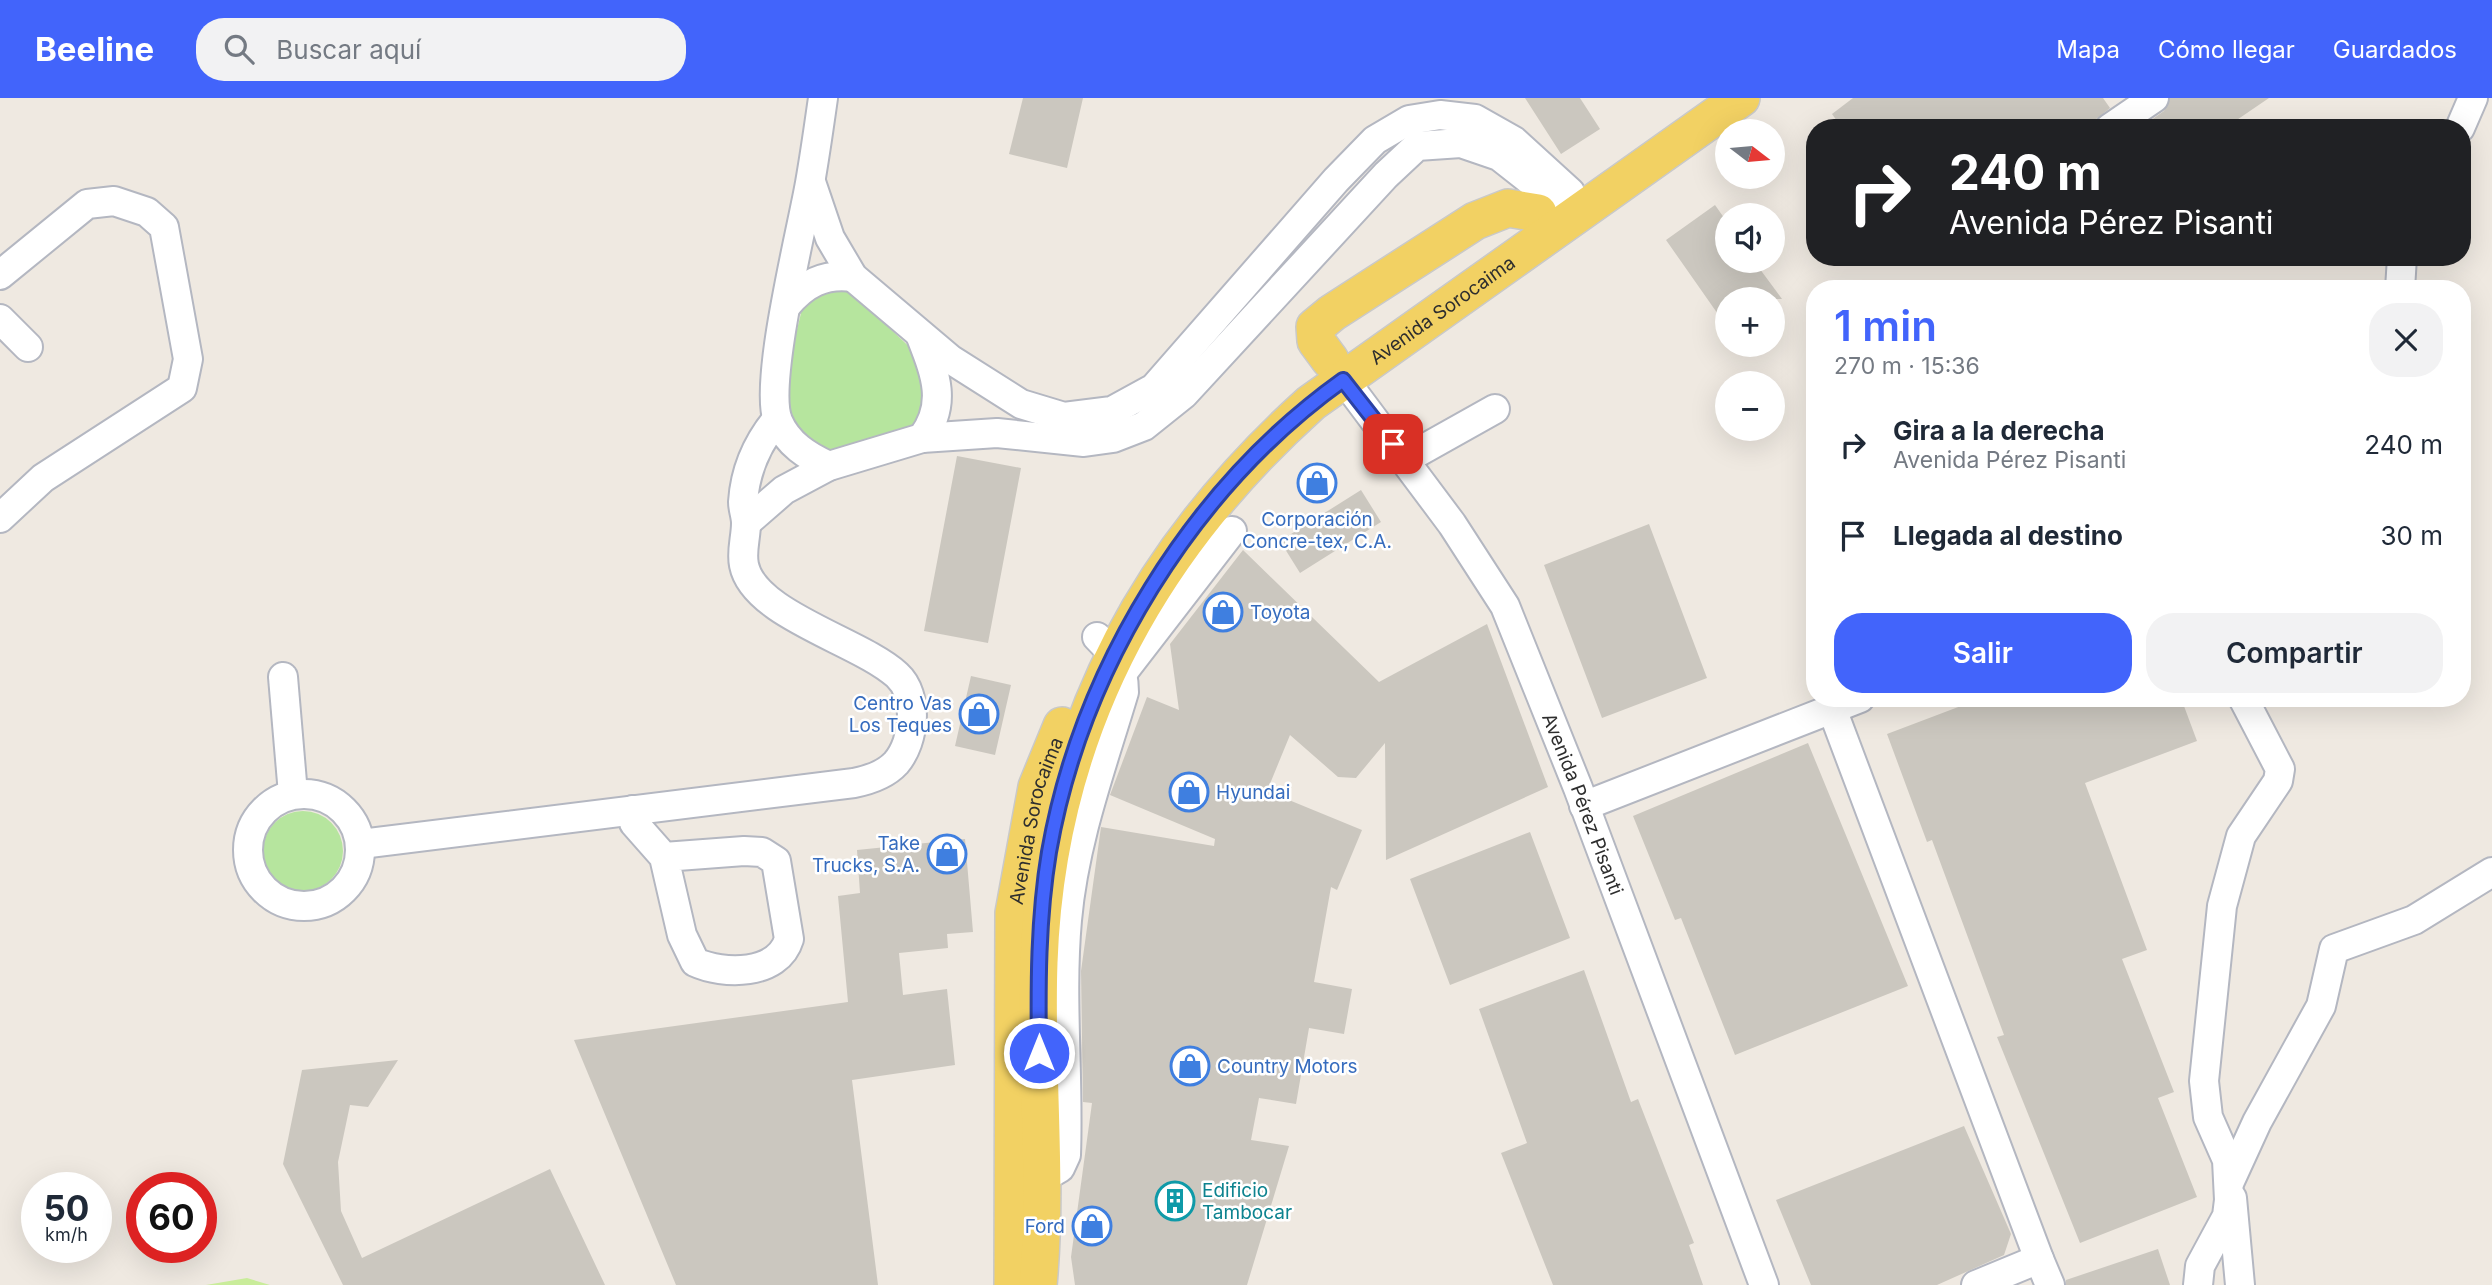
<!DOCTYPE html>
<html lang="es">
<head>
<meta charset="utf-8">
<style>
	body { margin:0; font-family:Inter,sans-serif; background:#f2f2f3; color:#1f2937; height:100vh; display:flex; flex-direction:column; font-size:26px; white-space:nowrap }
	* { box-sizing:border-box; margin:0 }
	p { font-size:23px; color:#747a83 }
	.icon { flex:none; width:38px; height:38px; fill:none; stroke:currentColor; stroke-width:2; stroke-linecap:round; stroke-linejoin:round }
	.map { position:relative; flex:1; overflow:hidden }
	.panel { position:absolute; left:1806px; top:182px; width:665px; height:427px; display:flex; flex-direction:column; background:#fff; border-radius:28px; box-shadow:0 7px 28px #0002 }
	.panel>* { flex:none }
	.banner { position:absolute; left:1806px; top:21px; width:665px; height:147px; border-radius:28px; box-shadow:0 7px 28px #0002; background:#202124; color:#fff; overflow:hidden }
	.needle { width:46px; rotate:106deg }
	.buttons { position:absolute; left:1715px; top:21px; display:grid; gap:14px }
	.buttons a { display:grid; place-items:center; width:70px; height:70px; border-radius:50%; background:#fff; box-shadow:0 7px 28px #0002; font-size:35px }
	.speed { position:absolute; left:21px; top:1074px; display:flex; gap:14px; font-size:35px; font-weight:700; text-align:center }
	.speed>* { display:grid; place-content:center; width:91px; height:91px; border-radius:50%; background:#fff; box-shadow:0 7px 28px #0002; line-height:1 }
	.speed small { font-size:18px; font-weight:400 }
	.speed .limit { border:10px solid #d22; background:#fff; color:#111 }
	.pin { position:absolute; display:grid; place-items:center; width:60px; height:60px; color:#fff; margin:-30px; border-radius:14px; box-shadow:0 4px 10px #0006 }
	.me { position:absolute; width:77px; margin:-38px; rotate:0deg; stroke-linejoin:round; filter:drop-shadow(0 0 5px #0008) }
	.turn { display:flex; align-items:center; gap:24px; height:147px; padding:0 28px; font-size:32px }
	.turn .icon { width:91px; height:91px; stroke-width:2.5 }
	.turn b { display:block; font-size:49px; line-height:60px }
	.round { display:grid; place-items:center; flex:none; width:74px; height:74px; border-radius:28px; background:#f2f2f3 }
	.summary { display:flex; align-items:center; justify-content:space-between; height:119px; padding:0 28px }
	h1 { font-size:42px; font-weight:600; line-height:52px; color:#4264fb }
	.button { display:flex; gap:14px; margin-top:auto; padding:14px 28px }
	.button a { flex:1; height:80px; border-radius:28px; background:#4264fb; color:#fff; font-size:28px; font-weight:600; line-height:80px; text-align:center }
	.button a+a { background:#f2f2f3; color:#1f2937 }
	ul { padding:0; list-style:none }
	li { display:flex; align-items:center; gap:21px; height:91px; padding:0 28px }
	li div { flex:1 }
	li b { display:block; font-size:26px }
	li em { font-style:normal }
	header { display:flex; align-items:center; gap:42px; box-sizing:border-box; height:98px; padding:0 35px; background:#4264fb; color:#fff }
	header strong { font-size:33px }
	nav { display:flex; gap:38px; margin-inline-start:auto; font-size:24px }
	.search { width:490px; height:63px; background:#f2f2f3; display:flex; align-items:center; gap:18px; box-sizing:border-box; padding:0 24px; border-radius:28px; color:#747a83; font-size:26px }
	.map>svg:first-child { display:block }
	.green { fill:#b6e59e }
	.pitch { fill:#c9ec9a }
	.building { fill:#cbc7bf }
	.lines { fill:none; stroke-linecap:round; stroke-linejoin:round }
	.minor-casing { stroke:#b4b7c1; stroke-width:32 }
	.major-casing { stroke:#c9c9c9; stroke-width:40 }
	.minor { stroke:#fff; stroke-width:28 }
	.major { stroke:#f2d163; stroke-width:37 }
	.route-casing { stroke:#2b41a3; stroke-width:18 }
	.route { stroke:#4264fb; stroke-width:12 }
	.labels { text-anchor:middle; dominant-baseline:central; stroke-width:5; stroke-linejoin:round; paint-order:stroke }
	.street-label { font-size:19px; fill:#2e2e2e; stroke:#fff }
	.shop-label { font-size:19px; fill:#366cbe; stroke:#fff; text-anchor:start }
	.culture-label { font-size:19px; fill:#0d838f; stroke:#fff; text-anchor:start }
</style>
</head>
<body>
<header>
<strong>Beeline</strong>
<div class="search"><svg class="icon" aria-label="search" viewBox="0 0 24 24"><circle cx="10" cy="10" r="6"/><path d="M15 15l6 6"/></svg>Buscar aquí</div>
<nav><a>Mapa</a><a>Cómo llegar</a><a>Guardados</a></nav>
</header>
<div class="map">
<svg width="2492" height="1187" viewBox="0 0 2492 1187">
	<rect width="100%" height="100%" fill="#efe9e1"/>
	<path class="green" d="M846,189L919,258L926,309L919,325L849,354L824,355L798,342L782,293L804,203L816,196Z
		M263 753a40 40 0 1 1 80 0a40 40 0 1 1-80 0Z"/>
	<path class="pitch" d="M247,1180L270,1187H206Z"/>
	<path class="building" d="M1023,0H1083L1067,70L1009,56Z
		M1525,0H1580L1600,31L1561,56Z
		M1853,0H2103L2110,10L2095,22L2094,30H1842L1832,16Z
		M2170,0H2269L2225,30H2140L2164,13Z
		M1715,107L1727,124V163H1754L1782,201H1727V229L1666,142Z
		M957,358L1021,370L988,545L924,533Z
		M1361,392L1381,424L1300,475L1280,443Z
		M1649,426L1707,580L1602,620L1544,467Z
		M1243,452L1379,584L1487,526L1548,689L1386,762L1385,645L1356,680L1338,679L1290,637L1267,693L1362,732L1337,792L1331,789L1314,884L1352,891L1344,936L1309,930L1296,1006L1259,1000L1251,1042L1289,1048L1247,1187H1075L1071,1159L1092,1005L1083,1004L1081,873L1101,729L1214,748L1215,741L1110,697L1147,599L1179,612L1170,546Z
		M971,578L1011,587L995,657L955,648Z
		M1982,600H2181L2197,643L2085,685L2147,852L2122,861L2174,994L2158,1000L2197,1099L2080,1145L1997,939L2004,937L1932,742L1927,744L1887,636Z
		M1808,645L1908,888L1735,957L1681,820L1675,822L1633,718Z
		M1530,734L1570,840L1450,887L1410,781Z
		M965,741L973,834L947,836L948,850L899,855L903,897L947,891L955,967L852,982L878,1187H676L574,942L848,904L838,798L860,795L857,752Z
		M1584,872L1631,1004L1638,1001L1694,1145L1689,1147L1703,1187H1553L1501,1055L1527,1045L1479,911Z
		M398,962L368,1009L350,1007L338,1064L341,1113L362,1160L550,1071L605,1187H343L283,1066L302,972Z
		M1964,1028L2011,1136L2004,1157L1937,1187H1811L1776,1102Z
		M2158,1151L2170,1187H2066V1182Z"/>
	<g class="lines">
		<defs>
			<g id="minor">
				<path d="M823,0C819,28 815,57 810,85C802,131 763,286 778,323C788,346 807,358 829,368"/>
				<path d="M2110,30L2154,0"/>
				<path d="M2460,30L2473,0"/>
				<path d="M811,84L830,140L853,179L950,261L1021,306L1064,319L1112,313L1154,290L1336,82L1375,42L1409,22L1440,17L1475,21L1514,43L1570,94"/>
				<path d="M0,177L87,106L114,103L147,114L164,129L188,261L182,290L43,380L0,420"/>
				<path d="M2400,191L2402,159"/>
				<path d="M786,208C804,186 824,175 853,179"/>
				<path d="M0,221L28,249"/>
				<path id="s1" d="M1333,267L1452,426L1505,508L1578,690L1764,1187"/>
				<path d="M922,340L997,335L1084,344L1113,340L1144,328L1184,296L1386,77L1417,48L1461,45L1499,58L1555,102"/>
				<path d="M1404,362L1495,311"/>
				<path d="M746,425L784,392L829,368L922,340C948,306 935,275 921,239"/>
				<path d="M1124,573L1232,433"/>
				<path d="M283,579L293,696"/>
				<path d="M1832,611L2039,1161L1976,1187"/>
				<circle cx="304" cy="752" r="56"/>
				<path d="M1584,708L1860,600"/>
				<path d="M633,712L634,725L664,759L682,837L695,864C723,877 778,878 789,841L776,763L762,754L744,753L664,759"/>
				<path d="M361,746L854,685C869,682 885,677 896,665C915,643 919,597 897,577C860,543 754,517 744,467C741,453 746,440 746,425C746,418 743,411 743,404C745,373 758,344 777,321"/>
				<path d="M1041,1081L1060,1070L1066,1057C1069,979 1060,900 1067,822C1074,743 1102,668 1124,594C1124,568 1115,557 1097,539"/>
				<path d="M2230,1083L2257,1024L2321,908L2334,851L2414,822L2492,774"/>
				<path d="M2232,1100L2240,1187"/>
				<path d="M2039,1161L2050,1187"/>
				<path d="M2198,1187L2200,1168L2227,1118L2229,1102L2227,1062L2208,1019L2204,983L2222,808L2241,738L2278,683L2280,671L2243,600"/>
			</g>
			<g id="major">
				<path d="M1330,262L1316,243L1315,229L1332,215L1475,123L1508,110L1538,115"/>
				<path id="s2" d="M1013,1187L1014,815L1037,689L1062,628"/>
				<path id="s3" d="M1038,1187C1048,1080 1035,972 1039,864C1047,638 1144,455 1311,305L1741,0"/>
			</g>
		</defs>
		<use href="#minor" class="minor-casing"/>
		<use href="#major" class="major-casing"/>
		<use href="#minor" class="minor"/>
		<use href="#major" class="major"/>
	</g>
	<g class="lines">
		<defs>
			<path id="route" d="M1039,955C1038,888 1038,820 1049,754C1081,571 1192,390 1343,282L1393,346"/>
		</defs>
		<use href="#route" class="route-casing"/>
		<use href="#route" class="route"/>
	</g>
	<defs>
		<symbol id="shop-ring" viewBox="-11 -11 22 22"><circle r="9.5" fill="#fff" stroke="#3f7fe0" stroke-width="1.5"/><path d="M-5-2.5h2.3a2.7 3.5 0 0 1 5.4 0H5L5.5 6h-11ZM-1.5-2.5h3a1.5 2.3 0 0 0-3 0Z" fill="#3f7fe0"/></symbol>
		<symbol id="building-ring" viewBox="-11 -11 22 22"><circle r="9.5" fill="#fff" stroke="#0f9aa8" stroke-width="1.5"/><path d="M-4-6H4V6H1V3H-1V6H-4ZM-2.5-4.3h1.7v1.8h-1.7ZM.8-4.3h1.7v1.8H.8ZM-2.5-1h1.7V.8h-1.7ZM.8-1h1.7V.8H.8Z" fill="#0f9aa8"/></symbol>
	</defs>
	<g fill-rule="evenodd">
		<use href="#shop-ring" x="1295" y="363" width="44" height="44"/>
		<use href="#shop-ring" x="1201" y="492" width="44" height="44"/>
		<use href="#shop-ring" x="957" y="594" width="44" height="44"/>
		<use href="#shop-ring" x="1167" y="672" width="44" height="44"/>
		<use href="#shop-ring" x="925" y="734" width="44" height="44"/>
		<use href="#shop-ring" x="1168" y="946" width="44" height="44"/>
		<use href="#building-ring" x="1153" y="1081" width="44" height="44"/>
		<use href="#shop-ring" x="1070" y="1106" width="44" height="44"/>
	</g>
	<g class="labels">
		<g class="street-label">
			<text stroke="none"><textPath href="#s3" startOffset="1124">Avenida Sorocaima</textPath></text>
			<text stroke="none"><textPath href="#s1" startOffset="509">Avenida Pérez Pisanti</textPath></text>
			<text stroke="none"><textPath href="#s2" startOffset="467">Avenida Sorocaima</textPath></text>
		</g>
		<g class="shop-label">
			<text x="1317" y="421" text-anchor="middle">Corporación<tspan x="1317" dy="22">Concre-tex, C.A.</tspan></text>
			<text x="1250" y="514">Toyota</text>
			<text x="952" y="605" text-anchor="end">Centro Vas<tspan x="952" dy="22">Los Teques</tspan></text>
			<text x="1216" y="694">Hyundai</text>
			<text x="920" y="745" text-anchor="end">Take<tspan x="920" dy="22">Trucks, S.A.</tspan></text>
			<text x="1217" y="968">Country Motors</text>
			<text x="1065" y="1128" text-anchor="end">Ford</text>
		</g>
		<g class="culture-label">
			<text x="1202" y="1092">Edificio<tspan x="1202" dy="22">Tambocar</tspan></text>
		</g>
	</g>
</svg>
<div class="buttons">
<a><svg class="needle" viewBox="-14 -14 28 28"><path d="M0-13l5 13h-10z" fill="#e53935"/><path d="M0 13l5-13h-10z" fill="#747a83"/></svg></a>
<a><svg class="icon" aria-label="sound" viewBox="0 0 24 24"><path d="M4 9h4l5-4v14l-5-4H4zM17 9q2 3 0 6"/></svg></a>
<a>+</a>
<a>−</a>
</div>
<div class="speed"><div>50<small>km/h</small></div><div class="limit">60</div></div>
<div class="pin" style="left:1393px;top:346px;background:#d93025"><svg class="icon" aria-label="arrive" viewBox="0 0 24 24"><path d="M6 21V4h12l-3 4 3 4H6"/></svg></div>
<svg class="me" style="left:1039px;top:955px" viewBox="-20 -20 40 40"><circle r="17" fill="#4264fb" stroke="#fff" stroke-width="3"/><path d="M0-11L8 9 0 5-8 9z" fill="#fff"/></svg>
<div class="banner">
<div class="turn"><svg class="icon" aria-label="right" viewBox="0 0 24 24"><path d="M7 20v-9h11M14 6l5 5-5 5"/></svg><div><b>240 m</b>Avenida Pérez Pisanti</div></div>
</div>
<section class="panel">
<div class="summary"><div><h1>1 min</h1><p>270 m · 15:36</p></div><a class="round"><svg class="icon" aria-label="close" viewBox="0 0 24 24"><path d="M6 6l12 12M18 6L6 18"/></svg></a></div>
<ul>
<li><svg class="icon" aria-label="right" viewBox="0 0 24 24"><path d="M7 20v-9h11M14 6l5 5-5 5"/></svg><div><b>Gira a la derecha</b><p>Avenida Pérez Pisanti</p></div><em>240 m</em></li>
<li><svg class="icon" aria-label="arrive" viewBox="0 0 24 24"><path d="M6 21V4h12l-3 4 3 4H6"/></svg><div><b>Llegada al destino</b></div><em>30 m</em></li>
</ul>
<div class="button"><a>Salir</a><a>Compartir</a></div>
</section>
</div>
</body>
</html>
